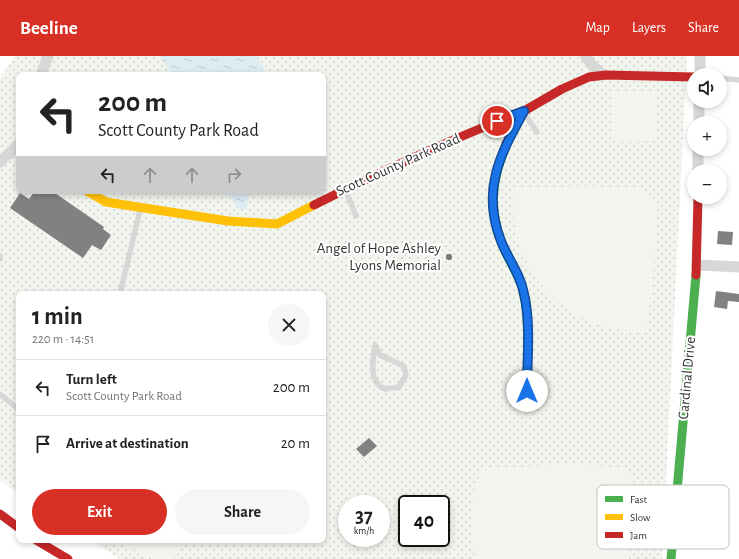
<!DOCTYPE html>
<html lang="en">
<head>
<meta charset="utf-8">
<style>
	body { margin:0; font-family:"Alegreya Sans",sans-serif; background:#f6f6f6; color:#222; height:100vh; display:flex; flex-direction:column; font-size:15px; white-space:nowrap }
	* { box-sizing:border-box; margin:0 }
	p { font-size:13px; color:#767676 }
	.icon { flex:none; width:22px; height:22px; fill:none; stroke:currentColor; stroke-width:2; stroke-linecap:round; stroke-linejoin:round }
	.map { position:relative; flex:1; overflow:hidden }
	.drawer { position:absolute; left:16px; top:235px; width:310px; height:252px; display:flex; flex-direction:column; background:#fff; border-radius:8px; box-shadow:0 2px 6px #0003 }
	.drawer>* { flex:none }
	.guide { position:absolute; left:16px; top:16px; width:310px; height:122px; border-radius:8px; box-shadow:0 2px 6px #0003; background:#fff; color:#222; overflow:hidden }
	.fabs { position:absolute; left:687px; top:12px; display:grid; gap:8px }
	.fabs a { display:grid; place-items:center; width:40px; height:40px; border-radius:50%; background:#fff; box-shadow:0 2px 6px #0003; font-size:20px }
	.speed { position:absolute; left:338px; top:439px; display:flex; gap:8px; font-size:20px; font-weight:700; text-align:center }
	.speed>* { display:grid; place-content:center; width:52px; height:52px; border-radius:50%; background:#fff; box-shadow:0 2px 6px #0003; line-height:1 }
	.speed small { font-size:10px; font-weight:400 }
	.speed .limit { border:2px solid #111; border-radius:6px; background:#fff; color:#111 }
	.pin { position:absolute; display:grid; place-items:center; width:34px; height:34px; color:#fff; margin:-17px; border:2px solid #fff; border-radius:50%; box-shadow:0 1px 4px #0007 }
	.me { position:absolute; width:44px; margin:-22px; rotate:0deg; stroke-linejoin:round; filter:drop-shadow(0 0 3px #0008) }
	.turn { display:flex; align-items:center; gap:14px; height:84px; padding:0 16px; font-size:18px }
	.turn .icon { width:52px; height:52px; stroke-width:2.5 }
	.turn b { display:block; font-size:28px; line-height:34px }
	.lanes { display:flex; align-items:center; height:38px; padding:0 16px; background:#0003; justify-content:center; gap:20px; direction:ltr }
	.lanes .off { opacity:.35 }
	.round { display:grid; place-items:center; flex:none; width:42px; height:42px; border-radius:21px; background:#f6f6f6 }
	.head { display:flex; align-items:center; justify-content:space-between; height:68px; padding:0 16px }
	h1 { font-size:24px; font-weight:600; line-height:30px }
	.action { display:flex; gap:8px; margin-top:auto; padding:8px 16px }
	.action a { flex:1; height:46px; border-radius:24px; background:#d93025; color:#fff; font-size:16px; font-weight:600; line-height:46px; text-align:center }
	.action a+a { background:#f6f6f6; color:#222 }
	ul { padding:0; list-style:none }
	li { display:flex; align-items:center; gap:12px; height:56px; padding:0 16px; border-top:1px solid #e0e0e0 }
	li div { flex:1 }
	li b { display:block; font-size:15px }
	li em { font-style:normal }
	header { display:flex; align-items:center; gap:24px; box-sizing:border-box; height:56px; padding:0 20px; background:#d93025; color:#fff }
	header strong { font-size:19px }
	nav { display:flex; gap:22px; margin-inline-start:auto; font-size:14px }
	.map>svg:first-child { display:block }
	.park { fill:url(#park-dots); fill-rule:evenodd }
	.garden { fill:#f1f5ed }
	.water { fill:url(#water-ripples) }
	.building { fill:#818181 }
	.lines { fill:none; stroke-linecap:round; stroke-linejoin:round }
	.lane { stroke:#d7d7d7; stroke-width:5.5 }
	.street { stroke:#d7d7d7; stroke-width:11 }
	.fast { stroke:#4caf50; stroke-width:9 }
	.slow { stroke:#ffc107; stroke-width:9 }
	.jam { stroke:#c62828; stroke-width:9 }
	.route-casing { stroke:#114b97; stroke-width:10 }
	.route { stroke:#1a73e8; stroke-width:7 }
	.poi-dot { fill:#7a7a7a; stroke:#fff; stroke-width:1.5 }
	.labels { text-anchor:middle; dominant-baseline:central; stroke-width:4; stroke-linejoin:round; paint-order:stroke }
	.street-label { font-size:15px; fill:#333; stroke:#fff }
	.poi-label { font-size:15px; fill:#333; stroke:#fff; text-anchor:end }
	.key { fill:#fff; stroke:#c2c2c2; stroke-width:1 }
	.key-label { font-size:11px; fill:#333 }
</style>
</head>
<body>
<header>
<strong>Beeline</strong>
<nav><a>Map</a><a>Layers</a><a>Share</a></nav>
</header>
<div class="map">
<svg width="739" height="503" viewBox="0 0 739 503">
	<defs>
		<pattern id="park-dots" width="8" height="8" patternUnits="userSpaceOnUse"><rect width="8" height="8" fill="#f1f5ed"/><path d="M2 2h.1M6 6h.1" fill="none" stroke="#cfd2cc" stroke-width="1.8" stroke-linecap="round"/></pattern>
		<pattern id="water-ripples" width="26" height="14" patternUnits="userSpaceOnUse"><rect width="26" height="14" fill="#ddebf3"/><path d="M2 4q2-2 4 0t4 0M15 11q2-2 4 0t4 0" fill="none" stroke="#becad1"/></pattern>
	</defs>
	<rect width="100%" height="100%" fill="#fff"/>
	<path class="park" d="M15,0H687L662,503H120L90,484H323V238H19V438L0,424V22ZM19,19H323V135H19ZM347,448H381V482H347ZM407,448H441V482H407Z"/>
	<path class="garden" d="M655,35L656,85L612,86L611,36Z
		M581,130L643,133L658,146L653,222L646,276C564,276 507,215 514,133Z
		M568,408L622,412L632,424L629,486L627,503H476C469,478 469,437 482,414Z
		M115,484H184L174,503H153Z"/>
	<path class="water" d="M159,0H257L267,19H173Z
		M223,135H253L249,139L246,153L241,154L236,152L233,142Z"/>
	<path class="building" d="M35,135H52L104,171L103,173L111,179L101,194L92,189L83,202L10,152L20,137L29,143Z
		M718,175L733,176L732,189L717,188Z
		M716,235L739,238V246L728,245L727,253L714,251Z
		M369,382L377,390L364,401L356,393Z"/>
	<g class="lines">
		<path class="lane" d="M720,22L739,24
			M524,57L537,76
			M345,133L356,160
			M0,200V203
			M120,238L141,150
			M375,289L380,299L404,310L406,319L399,331L385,333C368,327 373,303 375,289Z
			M0,338L19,354"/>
		<path class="street" d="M586,0L591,8L603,19
			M41,19L48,0
			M700,19V0
			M699,67V45
			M0,106L19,88
			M698,115V93
			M697,209L739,211"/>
		<path class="fast" d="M506,88C493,122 488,149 501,185C507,203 520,219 524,238C530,266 527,306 527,335
			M671,503L696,219"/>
		<path class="slow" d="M87,135L106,146L228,165L277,168L314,149"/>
		<path class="jam" d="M506,88L524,55L562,33L589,21L606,19L694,21
			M314,149C382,115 452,83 524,55
			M696,219L698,141
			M0,458L19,472
			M36,484L68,503"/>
	</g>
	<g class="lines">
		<defs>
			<path id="route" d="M497,65L524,55C500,99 481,134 501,185C508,203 521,219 524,238C531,267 527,305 527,335"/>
		</defs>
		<use href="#route" class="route-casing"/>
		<use href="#route" class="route"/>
	</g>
	<circle class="poi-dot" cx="449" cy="201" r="4"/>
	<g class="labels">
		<g class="street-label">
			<text transform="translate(398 109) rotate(-24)">Scott County Park Road</text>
			<text transform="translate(687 322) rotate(-85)">Cardinal Drive</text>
		</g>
		<g class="poi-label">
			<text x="441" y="192">Angel of Hope Ashley<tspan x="441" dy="17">Lyons Memorial</tspan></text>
		</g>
	</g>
	<rect x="597" y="429" width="132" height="64" rx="6" class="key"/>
	<rect x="605" y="440" width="18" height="6" fill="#4caf50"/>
	<rect x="605" y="458" width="18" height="6" fill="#ffc107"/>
	<rect x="605" y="476" width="18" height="6" fill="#c62828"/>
	<g class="key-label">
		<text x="630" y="447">Fast</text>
		<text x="630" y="465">Slow</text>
		<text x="630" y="483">Jam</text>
	</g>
</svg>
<div class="fabs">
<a><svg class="icon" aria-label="sound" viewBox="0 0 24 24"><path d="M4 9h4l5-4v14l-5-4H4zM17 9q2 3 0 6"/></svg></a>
<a>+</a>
<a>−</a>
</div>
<div class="speed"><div>37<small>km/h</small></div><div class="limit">40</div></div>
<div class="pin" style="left:497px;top:65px;background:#d93025"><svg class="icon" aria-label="arrive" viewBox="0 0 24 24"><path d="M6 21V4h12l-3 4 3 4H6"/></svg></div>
<svg class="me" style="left:527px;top:335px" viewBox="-20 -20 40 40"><circle r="19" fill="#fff"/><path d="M0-13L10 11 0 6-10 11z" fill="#1a73e8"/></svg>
<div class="guide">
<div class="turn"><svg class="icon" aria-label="left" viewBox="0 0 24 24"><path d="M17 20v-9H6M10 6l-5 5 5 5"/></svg><div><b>200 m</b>Scott County Park Road</div></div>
<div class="lanes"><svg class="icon" aria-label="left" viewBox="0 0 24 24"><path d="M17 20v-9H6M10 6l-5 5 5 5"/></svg><svg class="icon off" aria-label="ahead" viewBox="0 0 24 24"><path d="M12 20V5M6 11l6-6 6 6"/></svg><svg class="icon off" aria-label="ahead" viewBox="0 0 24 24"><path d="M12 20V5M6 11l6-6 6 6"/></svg><svg class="icon off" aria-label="right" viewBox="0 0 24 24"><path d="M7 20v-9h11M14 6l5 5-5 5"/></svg></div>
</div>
<section class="drawer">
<div class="head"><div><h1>1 min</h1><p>220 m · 14:51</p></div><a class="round"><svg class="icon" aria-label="close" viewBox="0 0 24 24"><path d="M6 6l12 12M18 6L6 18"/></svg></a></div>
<ul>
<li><svg class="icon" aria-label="left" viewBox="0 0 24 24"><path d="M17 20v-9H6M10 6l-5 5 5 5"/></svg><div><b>Turn left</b><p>Scott County Park Road</p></div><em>200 m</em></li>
<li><svg class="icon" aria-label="arrive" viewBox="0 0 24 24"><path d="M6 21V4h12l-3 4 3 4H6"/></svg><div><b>Arrive at destination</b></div><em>20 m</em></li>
</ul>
<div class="action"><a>Exit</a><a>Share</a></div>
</section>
</div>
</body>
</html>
